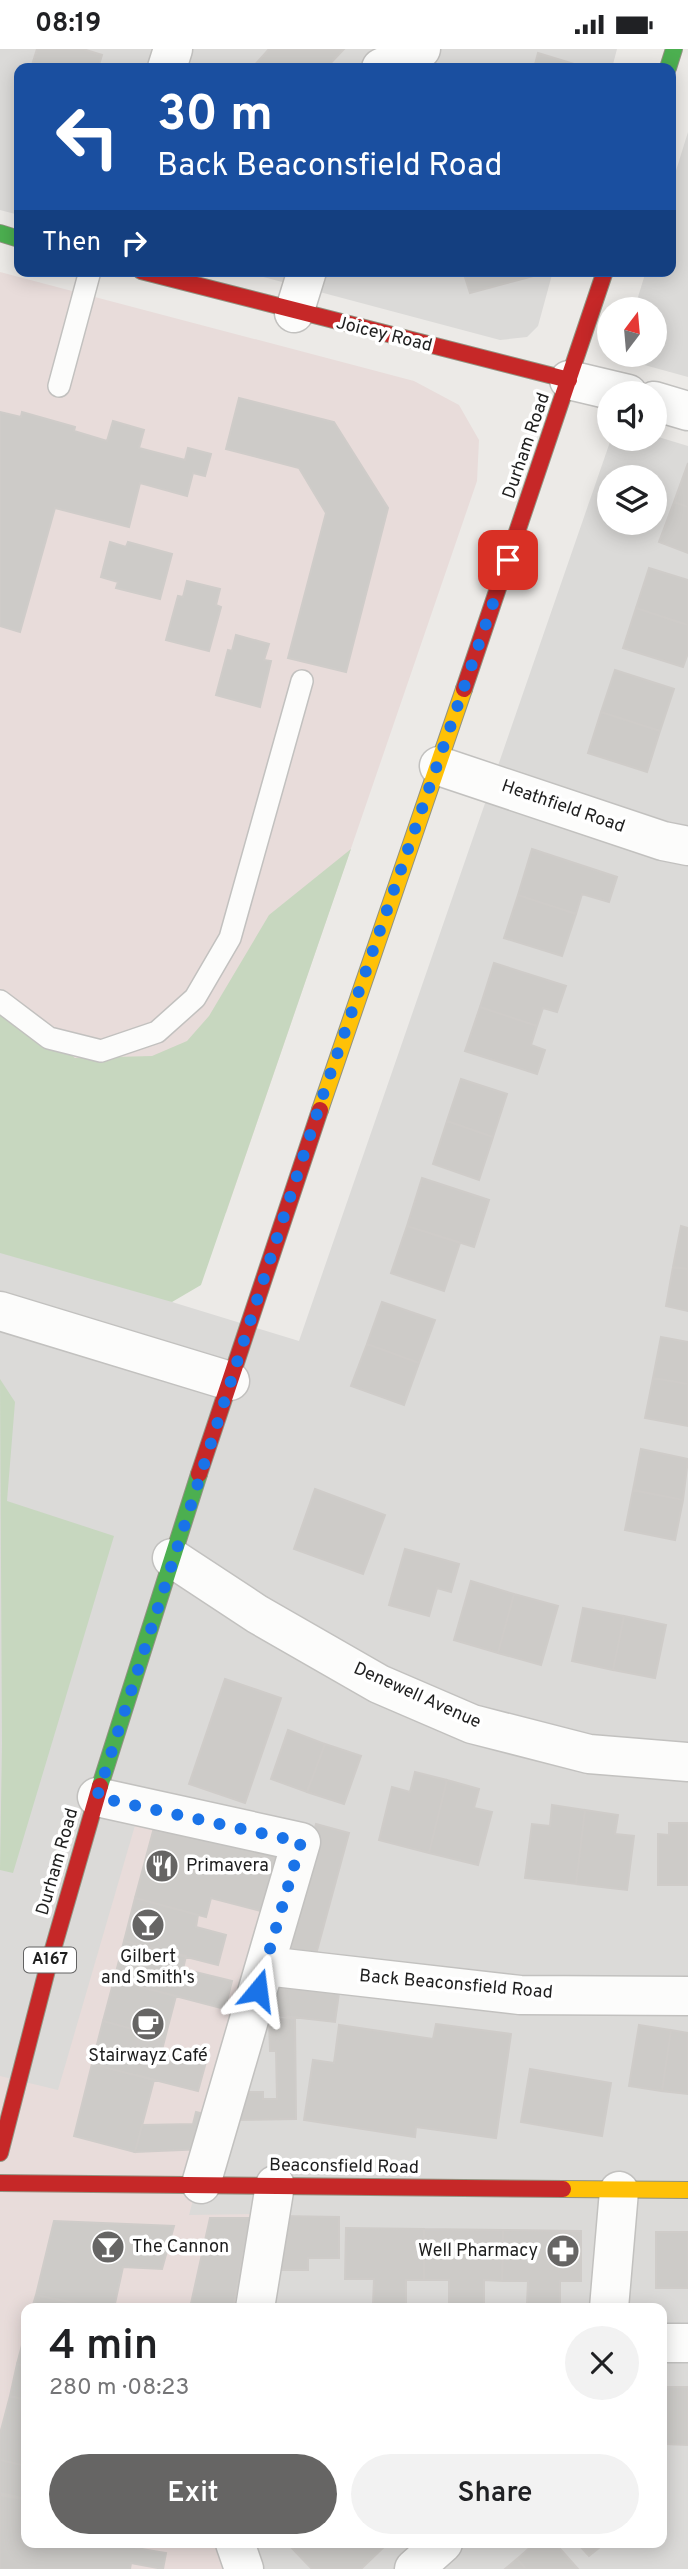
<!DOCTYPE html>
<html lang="en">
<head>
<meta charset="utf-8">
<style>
	body { margin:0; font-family:Overpass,sans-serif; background:#f2f2f2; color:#202124; height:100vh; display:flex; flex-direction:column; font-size:26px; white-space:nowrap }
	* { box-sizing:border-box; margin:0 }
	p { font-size:23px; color:#757577 }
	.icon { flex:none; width:38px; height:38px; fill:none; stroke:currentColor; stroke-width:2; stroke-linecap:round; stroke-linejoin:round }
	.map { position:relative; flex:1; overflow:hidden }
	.panel { position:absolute; left:21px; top:2254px; width:646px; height:245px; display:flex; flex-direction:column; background:#fff; border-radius:14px; box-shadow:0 4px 18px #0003 }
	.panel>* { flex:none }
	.banner { position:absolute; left:14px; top:14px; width:662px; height:214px; border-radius:14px; box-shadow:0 4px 18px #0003; background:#1a4fa0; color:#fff; overflow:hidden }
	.needle { width:46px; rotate:16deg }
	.tools { position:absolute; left:597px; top:248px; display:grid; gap:14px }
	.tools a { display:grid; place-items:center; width:70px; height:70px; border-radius:50%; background:#fff; box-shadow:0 4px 18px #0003; font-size:35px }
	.pin { position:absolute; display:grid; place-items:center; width:60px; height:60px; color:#fff; margin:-30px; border-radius:14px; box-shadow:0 4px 10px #0006 }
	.me { position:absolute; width:77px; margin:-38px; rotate:16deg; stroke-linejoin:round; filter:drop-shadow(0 0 5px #0008) }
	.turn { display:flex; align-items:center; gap:24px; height:147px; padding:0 28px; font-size:32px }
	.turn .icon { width:91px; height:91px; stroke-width:2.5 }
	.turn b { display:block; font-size:49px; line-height:60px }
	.then { display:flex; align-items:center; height:66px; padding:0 28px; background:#0003; gap:14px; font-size:26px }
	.round { display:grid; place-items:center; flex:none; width:74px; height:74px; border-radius:37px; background:#f2f2f2 }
	.head { display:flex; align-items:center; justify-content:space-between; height:119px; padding:0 28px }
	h1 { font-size:42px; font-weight:600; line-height:52px }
	.action { display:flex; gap:14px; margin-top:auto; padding:14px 28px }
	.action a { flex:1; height:80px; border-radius:42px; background:#666564; color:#fff; font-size:28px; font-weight:600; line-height:80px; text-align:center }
	.action a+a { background:#f2f2f2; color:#202124 }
	.status { display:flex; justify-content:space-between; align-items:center; height:49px; padding:0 35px; background:#fff; direction:ltr }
	.status svg { height:19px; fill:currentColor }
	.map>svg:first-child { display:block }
	.residential { fill:#dbdad8; fill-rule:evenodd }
	.commercial { fill:#e8dcda }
	.forest { fill:#c7d7bf }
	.building { fill:#cdcbc8; stroke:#cfccc9; stroke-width:2 }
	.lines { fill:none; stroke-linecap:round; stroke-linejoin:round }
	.lane-casing { stroke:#c2c1bf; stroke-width:24 }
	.street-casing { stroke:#c2c1bf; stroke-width:41 }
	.fast-casing { stroke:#929381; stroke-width:18 }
	.slow-casing { stroke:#929381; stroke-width:18 }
	.jam-casing { stroke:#929381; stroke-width:18 }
	.lane { stroke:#fcfcfb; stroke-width:21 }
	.street { stroke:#fcfcfb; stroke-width:38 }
	.fast { stroke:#4caf50; stroke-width:16 }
	.slow { stroke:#ffc107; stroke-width:16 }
	.jam { stroke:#c62828; stroke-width:16 }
	.route { stroke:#1a73e8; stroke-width:12; stroke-dasharray:0 21.6 }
	.labels { text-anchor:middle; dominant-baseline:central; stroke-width:7; stroke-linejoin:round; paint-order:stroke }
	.shield { fill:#fff; stroke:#626262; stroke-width:2 }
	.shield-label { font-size:16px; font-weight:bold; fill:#1e1e1e }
	.street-label { font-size:18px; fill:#1e1e1e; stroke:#fff }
	.poi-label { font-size:18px; fill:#1e1e1e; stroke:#fff; text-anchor:start }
</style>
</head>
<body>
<div class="status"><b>08:19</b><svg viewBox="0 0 49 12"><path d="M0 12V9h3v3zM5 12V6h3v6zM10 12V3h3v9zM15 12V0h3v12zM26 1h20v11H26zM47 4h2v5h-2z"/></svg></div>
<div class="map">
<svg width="688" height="2520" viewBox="0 0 688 2520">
	<rect width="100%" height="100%" fill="#eceae7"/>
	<path class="residential" d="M0,0H617L612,19H19V166L0,161Z
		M688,83V328L619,309L654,306V261H634L646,222H670V141Z
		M241,222H553L538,277L527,288L500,291Z
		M655,387L688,397V2520H0V1164L172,1253L299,1292L611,390H654ZM609,429H654V474H609ZM26,2259H662V2494H26Z"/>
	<path class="commercial" d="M0,223L414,332L459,356L479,391L477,432L226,1164L0,1033Z
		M138,1766L289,1800L189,2166L261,2165L242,2259H26V2494H219L228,2520H0V2027L58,2041Z"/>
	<path class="forest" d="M351,800L201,1236L172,1253L0,1204V950L75,1009L152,1007L187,992L209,967L269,866Z
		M0,1330L15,1353L7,1452L114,1487L13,1824L0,1821L2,1695Z"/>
	<path class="building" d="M37,0H83L102,6L98,19H31Z
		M269,0H344L326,19H252Z
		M538,4L587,19H534Z
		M463,222H540L541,225L470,244Z
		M239,349L334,373L388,459L346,623L288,609L326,464L299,419L226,400Z
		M0,363L21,368L22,363L75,378L74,382L107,392L113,372L144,381L139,399L185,411L188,399L211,405L205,427L193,424L187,447L140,434L129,478L55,459L20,583L0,577Z
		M688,414V458L674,453Z
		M674,453L688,458V504L659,493Z
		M110,493L126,498L128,493L172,505L160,550L116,539L118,533L101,528Z
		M649,519L688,531V576L636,559Z
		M187,532L220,540L216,556L221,558L209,602L166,591L178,547L183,548Z
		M636,559L688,576V604L683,618L623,599Z
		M236,586L269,595L264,611L271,612L260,658L216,646L228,601L232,602Z
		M615,621L674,640L660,682L601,663Z
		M601,663L660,682L647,723L588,704Z
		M532,800L617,828L609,853L582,845L576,865L518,846Z
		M518,846L576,865L562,907L504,889Z
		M494,914L566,937L557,963L543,959L537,977L480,958Z
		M480,958L537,977L531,996L545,1001L537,1025L465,1002Z
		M461,1030L507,1045L493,1088L447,1072Z
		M447,1072L493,1088L479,1131L433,1115Z
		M422,1129L489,1151L474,1198L407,1177Z
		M407,1177L460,1194L444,1242L391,1224Z
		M681,1177L688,1179V1220L673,1218Z
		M673,1218L688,1220V1262L666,1257Z
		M382,1253L435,1271L419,1314L367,1295Z
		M661,1288L688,1293V1335L653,1329Z
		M367,1295L419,1314L404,1356L351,1337Z
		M653,1329L688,1335V1377L645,1369Z
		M641,1400L688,1410L683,1451L633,1441Z
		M315,1440L385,1466L363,1525L294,1500Z
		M633,1441L683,1451L675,1491L625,1481Z
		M405,1500L459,1515L451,1543L437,1539L429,1567L389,1556Z
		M471,1532L514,1545L498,1604L454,1591Z
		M514,1545L558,1557L541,1616L498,1604Z
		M583,1559L624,1567L613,1621L572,1612Z
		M624,1567L666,1576L655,1629L613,1621Z
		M225,1630L281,1649L245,1754L189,1735Z
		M288,1681L325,1695L307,1743L271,1730Z
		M325,1695L361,1707L344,1755L307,1743Z
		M415,1723L447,1731L429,1804L379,1791L392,1738L410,1743Z
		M447,1731L479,1740L474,1759L492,1763L478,1816L429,1804Z
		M552,1756L585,1761L576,1835L525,1829L532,1775L550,1777Z
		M585,1761L618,1766L615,1785L634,1787L627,1841L576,1835Z
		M669,1774H688V1836H658V1785L669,1786Z
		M155,1775L280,1807L265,1863L211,1849L206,1868L135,1849Z
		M316,1775L349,1784L315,1909L282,1900Z
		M135,1849L198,1866L196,1878L226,1886L218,1916L124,1892Z
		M124,1892L186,1907L183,1920L232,1932L225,1960L114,1931Z
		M271,1928L340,1937L335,1973L266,1965Z
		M114,1931L176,1947L165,1989L103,1972Z
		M295,1969L296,2070L236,2071L243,2043H263V2050H277L276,2002H270L269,1970Z
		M103,1972L165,1989L160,2009L180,2015L182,2007L206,2013L198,2042L92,2015Z
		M436,1975L511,1985L496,2089L416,2078L415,2088L304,2071L313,2011L334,2014L339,1976L433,1990Z
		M639,1976L671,1981L662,2042L629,2037Z
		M671,1981L688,1984V2045L662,2042Z
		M92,2015L154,2031L135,2103L74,2087Z
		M530,2020L611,2034L602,2087L521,2073Z
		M196,2063L212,2067L205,2100L135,2103L142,2076L193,2075Z
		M280,2167L339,2168V2209H308V2221H280Z
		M210,2169H250L233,2259H190Z
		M54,2172L174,2177L162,2220L123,2218L114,2259H96L36,2246Z
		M346,2179L424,2180V2231H406V2257L373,2256L374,2230H345Z
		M424,2180L503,2181L502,2232L484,2231V2258H449V2231H424Z
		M503,2181L581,2182V2232H560V2256H527L528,2232H502Z
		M656,2183H688V2239H656Z
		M36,2246L90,2257V2259H32Z
		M26,2281V2318L17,2315Z
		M17,2315L26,2318V2351L10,2347Z
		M666,2338H688V2396L666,2395Z
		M10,2347L26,2351V2417L0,2411V2385Z
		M0,2411L26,2417V2450L0,2444Z
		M0,2446L26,2451V2494H137L136,2499L166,2504L163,2520L131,2514L130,2520H0Z
		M287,2494H388L361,2520H312Z
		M535,2494H555L578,2520H526L517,2510Z
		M577,2494H605L589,2507Z
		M517,2510L526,2520H505Z"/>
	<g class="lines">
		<defs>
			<path id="lane" d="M59,337L90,222
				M0,952L49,989L101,1002L157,983L195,949L230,889L302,632"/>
			<path id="street" d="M167,19L173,0
				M381,19L421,0
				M294,264L307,222
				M569,331L628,345
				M654,352L688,362
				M439,717L663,792L688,797
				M0,1262L230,1332
				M172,1509L257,1565L379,1635L472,1675L589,1705L688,1713
				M97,1748L301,1793L201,2135
				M266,1917L520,1946L688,1947
				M255,2259L275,2136
				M609,2259L619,2142
				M662,2294H688
				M235,2494L244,2520
				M414,2520L443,2494"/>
			<path id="fast" d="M668,19L674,0
				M0,184L19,190
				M100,1737L199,1425"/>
			<path id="slow" d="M320,1061L464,640
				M563,2140L688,2141"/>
			<path id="jam" d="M141,222L569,331
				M464,640L605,222
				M199,1425L320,1061
				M0,2104L47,1921L100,1737
				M0,2134L563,2140"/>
		</defs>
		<use href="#lane" class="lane-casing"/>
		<use href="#street" class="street-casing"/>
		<use href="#fast" class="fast-casing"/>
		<use href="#slow" class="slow-casing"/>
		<use href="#jam" class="jam-casing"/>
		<use href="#lane" class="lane"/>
		<use href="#street" class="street"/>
		<use href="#fast" class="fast"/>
		<use href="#slow" class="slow"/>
		<use href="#jam" class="jam"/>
	</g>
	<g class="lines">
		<path class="route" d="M258,1941L301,1793L97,1748L323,1046L508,511"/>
	</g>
	<defs>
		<symbol id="restaurant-disc" viewBox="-11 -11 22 22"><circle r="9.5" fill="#666564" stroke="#fff"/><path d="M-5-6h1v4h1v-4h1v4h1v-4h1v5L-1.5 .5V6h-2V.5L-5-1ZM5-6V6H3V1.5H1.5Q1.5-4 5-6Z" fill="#fff"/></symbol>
		<symbol id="bar-disc" viewBox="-11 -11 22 22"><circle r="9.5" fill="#666564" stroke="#fff"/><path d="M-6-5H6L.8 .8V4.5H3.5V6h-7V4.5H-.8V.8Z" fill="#fff"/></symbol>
		<symbol id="cafe-disc" viewBox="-11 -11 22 22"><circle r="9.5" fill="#666564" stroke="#fff"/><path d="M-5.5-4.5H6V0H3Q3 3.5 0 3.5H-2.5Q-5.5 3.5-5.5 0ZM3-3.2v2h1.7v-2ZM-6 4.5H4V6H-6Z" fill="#fff"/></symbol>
		<symbol id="pharmacy-disc" viewBox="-11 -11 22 22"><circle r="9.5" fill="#666564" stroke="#fff"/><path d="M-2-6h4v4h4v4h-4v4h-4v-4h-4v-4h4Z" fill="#fff"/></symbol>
	</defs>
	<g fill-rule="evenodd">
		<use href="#restaurant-disc" x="143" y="1798" width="38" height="38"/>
		<use href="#bar-disc" x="129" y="1857" width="38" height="38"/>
		<use href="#cafe-disc" x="129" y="1956" width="38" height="38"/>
		<use href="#bar-disc" x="89" y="2179" width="38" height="38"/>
		<use href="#pharmacy-disc" x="544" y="2183" width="38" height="38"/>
	</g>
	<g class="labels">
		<rect class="shield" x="24" y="1898.5" width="52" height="25" rx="5"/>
		<g class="shield-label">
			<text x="50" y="1911">A167</text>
		</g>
		<g class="street-label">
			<text transform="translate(384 286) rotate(14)">Joicey Road</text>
			<text transform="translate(527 397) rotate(-71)">Durham Road</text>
			<text transform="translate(563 758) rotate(19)">Heathfield Road</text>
			<text transform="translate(417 1647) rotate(24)">Denewell Avenue</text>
			<text transform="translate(58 1813) rotate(-74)">Durham Road</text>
			<text transform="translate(456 1936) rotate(5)">Back Beaconsfield Road</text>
			<text transform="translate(344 2118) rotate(1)">Beaconsfield Road</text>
		</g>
		<g class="poi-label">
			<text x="186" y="1817">Primavera</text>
			<text x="148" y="1908" text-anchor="middle">Gilbert<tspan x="148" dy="21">and Smith's</tspan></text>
			<text x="148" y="2007" text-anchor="middle">Stairwayz Café</text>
			<text x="132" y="2198">The Cannon</text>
			<text x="538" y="2202" text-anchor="end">Well Pharmacy</text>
		</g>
	</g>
</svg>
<div class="tools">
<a><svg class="needle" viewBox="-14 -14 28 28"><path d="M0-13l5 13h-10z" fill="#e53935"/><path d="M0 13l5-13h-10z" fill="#757577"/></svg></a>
<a><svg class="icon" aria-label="sound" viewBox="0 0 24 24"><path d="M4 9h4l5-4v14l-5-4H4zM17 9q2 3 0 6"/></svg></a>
<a><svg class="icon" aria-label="layers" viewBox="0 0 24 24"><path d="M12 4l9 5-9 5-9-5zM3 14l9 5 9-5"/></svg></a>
</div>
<div class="pin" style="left:508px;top:511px;background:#d93025"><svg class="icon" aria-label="arrive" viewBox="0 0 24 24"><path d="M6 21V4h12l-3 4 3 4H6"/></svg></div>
<svg class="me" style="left:258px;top:1941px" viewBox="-20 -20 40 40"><path d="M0-17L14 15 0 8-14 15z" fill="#1a73e8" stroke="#fff" stroke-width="4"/></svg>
<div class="banner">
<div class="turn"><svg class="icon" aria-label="left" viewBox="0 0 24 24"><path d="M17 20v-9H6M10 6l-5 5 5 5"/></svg><div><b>30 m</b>Back Beaconsfield Road</div></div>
<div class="then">Then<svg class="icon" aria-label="right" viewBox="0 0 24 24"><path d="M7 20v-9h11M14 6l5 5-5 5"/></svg></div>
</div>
<section class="panel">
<div class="head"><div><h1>4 min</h1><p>280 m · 08:23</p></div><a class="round"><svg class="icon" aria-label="close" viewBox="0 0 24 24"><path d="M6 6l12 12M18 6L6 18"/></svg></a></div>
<div class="action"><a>Exit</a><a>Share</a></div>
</section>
</div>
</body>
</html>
